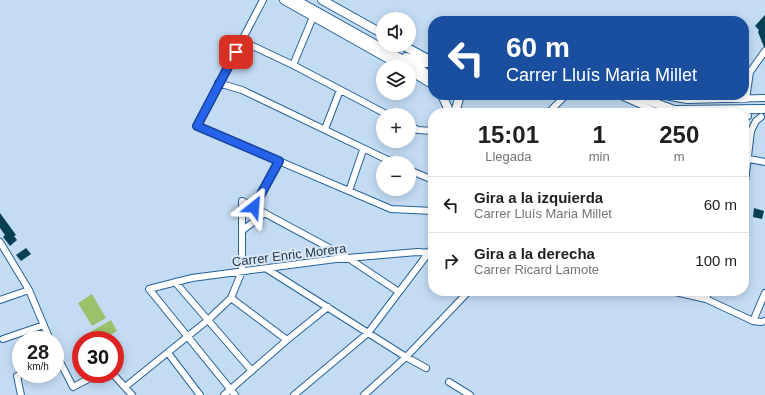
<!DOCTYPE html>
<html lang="es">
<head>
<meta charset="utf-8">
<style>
	body { margin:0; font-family:Arial,sans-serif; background:#f2f2f2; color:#202124; height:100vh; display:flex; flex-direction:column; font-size:15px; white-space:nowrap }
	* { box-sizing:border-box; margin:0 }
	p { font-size:13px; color:#757577 }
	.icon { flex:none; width:22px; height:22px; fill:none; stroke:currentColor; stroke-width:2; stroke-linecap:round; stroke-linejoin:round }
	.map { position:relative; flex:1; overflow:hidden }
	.sheet { position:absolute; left:428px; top:108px; width:321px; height:188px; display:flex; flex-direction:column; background:#fff; border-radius:16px; box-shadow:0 2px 10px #0003 }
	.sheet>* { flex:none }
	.banner { position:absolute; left:428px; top:16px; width:321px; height:84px; border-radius:16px; box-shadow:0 2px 10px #0003; background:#1a4fa0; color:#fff; overflow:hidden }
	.fabs { position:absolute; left:376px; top:12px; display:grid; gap:8px }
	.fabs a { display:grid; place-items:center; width:40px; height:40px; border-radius:50%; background:#fff; box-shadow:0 2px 10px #0003; font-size:20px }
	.speed { position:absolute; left:12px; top:331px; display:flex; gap:8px; font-size:20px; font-weight:700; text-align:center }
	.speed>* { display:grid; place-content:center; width:52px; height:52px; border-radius:50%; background:#fff; box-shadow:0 2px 10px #0003; line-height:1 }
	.speed small { font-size:10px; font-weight:400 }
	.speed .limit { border:6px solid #d22; background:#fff; color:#111 }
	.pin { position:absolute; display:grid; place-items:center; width:34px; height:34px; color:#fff; margin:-17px; border-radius:8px; box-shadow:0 2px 6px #0006 }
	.me { position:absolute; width:44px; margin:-22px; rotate:28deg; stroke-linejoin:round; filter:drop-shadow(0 0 3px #0008) }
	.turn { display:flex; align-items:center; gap:14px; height:84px; padding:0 12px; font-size:18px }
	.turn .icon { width:52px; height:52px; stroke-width:2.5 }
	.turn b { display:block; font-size:28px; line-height:34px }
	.eta { display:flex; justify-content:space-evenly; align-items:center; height:68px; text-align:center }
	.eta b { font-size:24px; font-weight:600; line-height:28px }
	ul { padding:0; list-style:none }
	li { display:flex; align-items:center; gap:12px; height:56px; padding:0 12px; border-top:1px solid #e0e0e0 }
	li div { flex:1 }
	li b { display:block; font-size:15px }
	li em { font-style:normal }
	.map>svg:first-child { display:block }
	.green { fill:#9ac26a }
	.building { fill:#074054 }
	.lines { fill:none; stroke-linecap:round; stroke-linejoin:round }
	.minor-casing { stroke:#246298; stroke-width:8 }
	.major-casing { stroke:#246298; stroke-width:10 }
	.minor { stroke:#fff; stroke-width:6 }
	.major { stroke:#fff; stroke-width:8 }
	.route-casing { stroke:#184099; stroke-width:10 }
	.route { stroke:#2563eb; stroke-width:7 }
	.labels { text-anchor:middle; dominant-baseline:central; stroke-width:4; stroke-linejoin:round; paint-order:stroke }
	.street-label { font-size:13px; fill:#1b344c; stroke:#dbe7f4 }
</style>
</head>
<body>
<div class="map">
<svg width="765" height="395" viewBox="0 0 765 395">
	<rect width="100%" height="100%" fill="#c3dcf4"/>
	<path class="green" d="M92,294L106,318L92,326L78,303Z
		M111,320L117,331L102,340H95L90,332Z"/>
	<path class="building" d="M765,15V47H764L758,32L759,30L755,26Z
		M754,208L764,211L762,219L753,217Z
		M0,213L16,235L14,236L17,240L10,246L3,237L5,235L0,228Z
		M26,248L31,254L21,261L16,255Z"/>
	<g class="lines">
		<defs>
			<path id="minor" d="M263,0L197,126L391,209L433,211
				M242,41L293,65L388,115
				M293,65L313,17
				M218,83L242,90L394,163
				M619,95L660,113
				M660,95L687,100L765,98
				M746,99L750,72L765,51
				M548,113L566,95
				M744,116H748
				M744,125L750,137
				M409,126L418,130L433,131
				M325,129L340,90
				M749,159L765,162
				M409,170L433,180
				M744,190L751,131L756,121L761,117
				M349,191L363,150
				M254,207L279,161
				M243,230L265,213
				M0,242L29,290L50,340
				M267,269L406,357L426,368
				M175,282L252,371
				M671,291L706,299L753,321L761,322L765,321
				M231,298L287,340
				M706,299L709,291
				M0,300L29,290
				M753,321L765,293
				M3,339L44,325
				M55,352L73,387L98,374
				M168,353L200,395
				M113,374L132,395
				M449,382L470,395
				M125,387L208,320L231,298L242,271V201L348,258L399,292
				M21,395L17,376L23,374
				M224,395L287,340L328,307
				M235,395L149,289L192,278L336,259L417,252L433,253
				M294,395L368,333L433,247
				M364,395L406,357L469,291"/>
			<path id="major" d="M284,0L403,67
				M296,0L423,71L433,79
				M322,0L383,34
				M402,45L426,58L432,59
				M406,57L425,63H433
				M409,70L432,84
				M442,95L450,113
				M634,95L674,110L765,109
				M455,113L460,95"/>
		</defs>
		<use href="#minor" class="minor-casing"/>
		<use href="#major" class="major-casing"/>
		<use href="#minor" class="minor"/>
		<use href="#major" class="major"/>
	</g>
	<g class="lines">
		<defs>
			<path id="route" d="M236,52L197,126L279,161L254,207"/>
		</defs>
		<use href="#route" class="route-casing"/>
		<use href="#route" class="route"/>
	</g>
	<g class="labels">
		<g class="street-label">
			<text transform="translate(289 255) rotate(-7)">Carrer Enric Morera</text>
		</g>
	</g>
</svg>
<div class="fabs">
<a><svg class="icon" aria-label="sound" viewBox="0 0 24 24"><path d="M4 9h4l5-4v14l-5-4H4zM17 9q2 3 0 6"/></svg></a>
<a><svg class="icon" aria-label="layers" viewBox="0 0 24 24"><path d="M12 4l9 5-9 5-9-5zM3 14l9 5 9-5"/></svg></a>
<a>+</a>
<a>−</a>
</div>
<div class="speed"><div>28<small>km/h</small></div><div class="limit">30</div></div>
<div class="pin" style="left:236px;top:52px;background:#d93025"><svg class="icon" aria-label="arrive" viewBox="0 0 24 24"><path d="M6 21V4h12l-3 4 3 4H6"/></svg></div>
<svg class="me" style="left:254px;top:207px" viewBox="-20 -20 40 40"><path d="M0-17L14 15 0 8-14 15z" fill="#2563eb" stroke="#fff" stroke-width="4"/></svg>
<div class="banner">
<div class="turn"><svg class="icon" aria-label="left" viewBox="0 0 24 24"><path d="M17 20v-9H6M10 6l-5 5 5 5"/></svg><div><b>60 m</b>Carrer Lluís Maria Millet</div></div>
</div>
<section class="sheet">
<div class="eta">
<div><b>15:01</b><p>Llegada</p></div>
<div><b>1</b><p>min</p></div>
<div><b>250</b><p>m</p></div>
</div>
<ul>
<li><svg class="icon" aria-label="left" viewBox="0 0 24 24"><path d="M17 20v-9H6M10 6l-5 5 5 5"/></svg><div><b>Gira a la izquierda</b><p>Carrer Lluís Maria Millet</p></div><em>60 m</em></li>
<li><svg class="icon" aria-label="right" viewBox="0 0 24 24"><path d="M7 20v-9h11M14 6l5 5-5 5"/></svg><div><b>Gira a la derecha</b><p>Carrer Ricard Lamote</p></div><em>100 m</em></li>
</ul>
</section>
</div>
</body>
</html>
